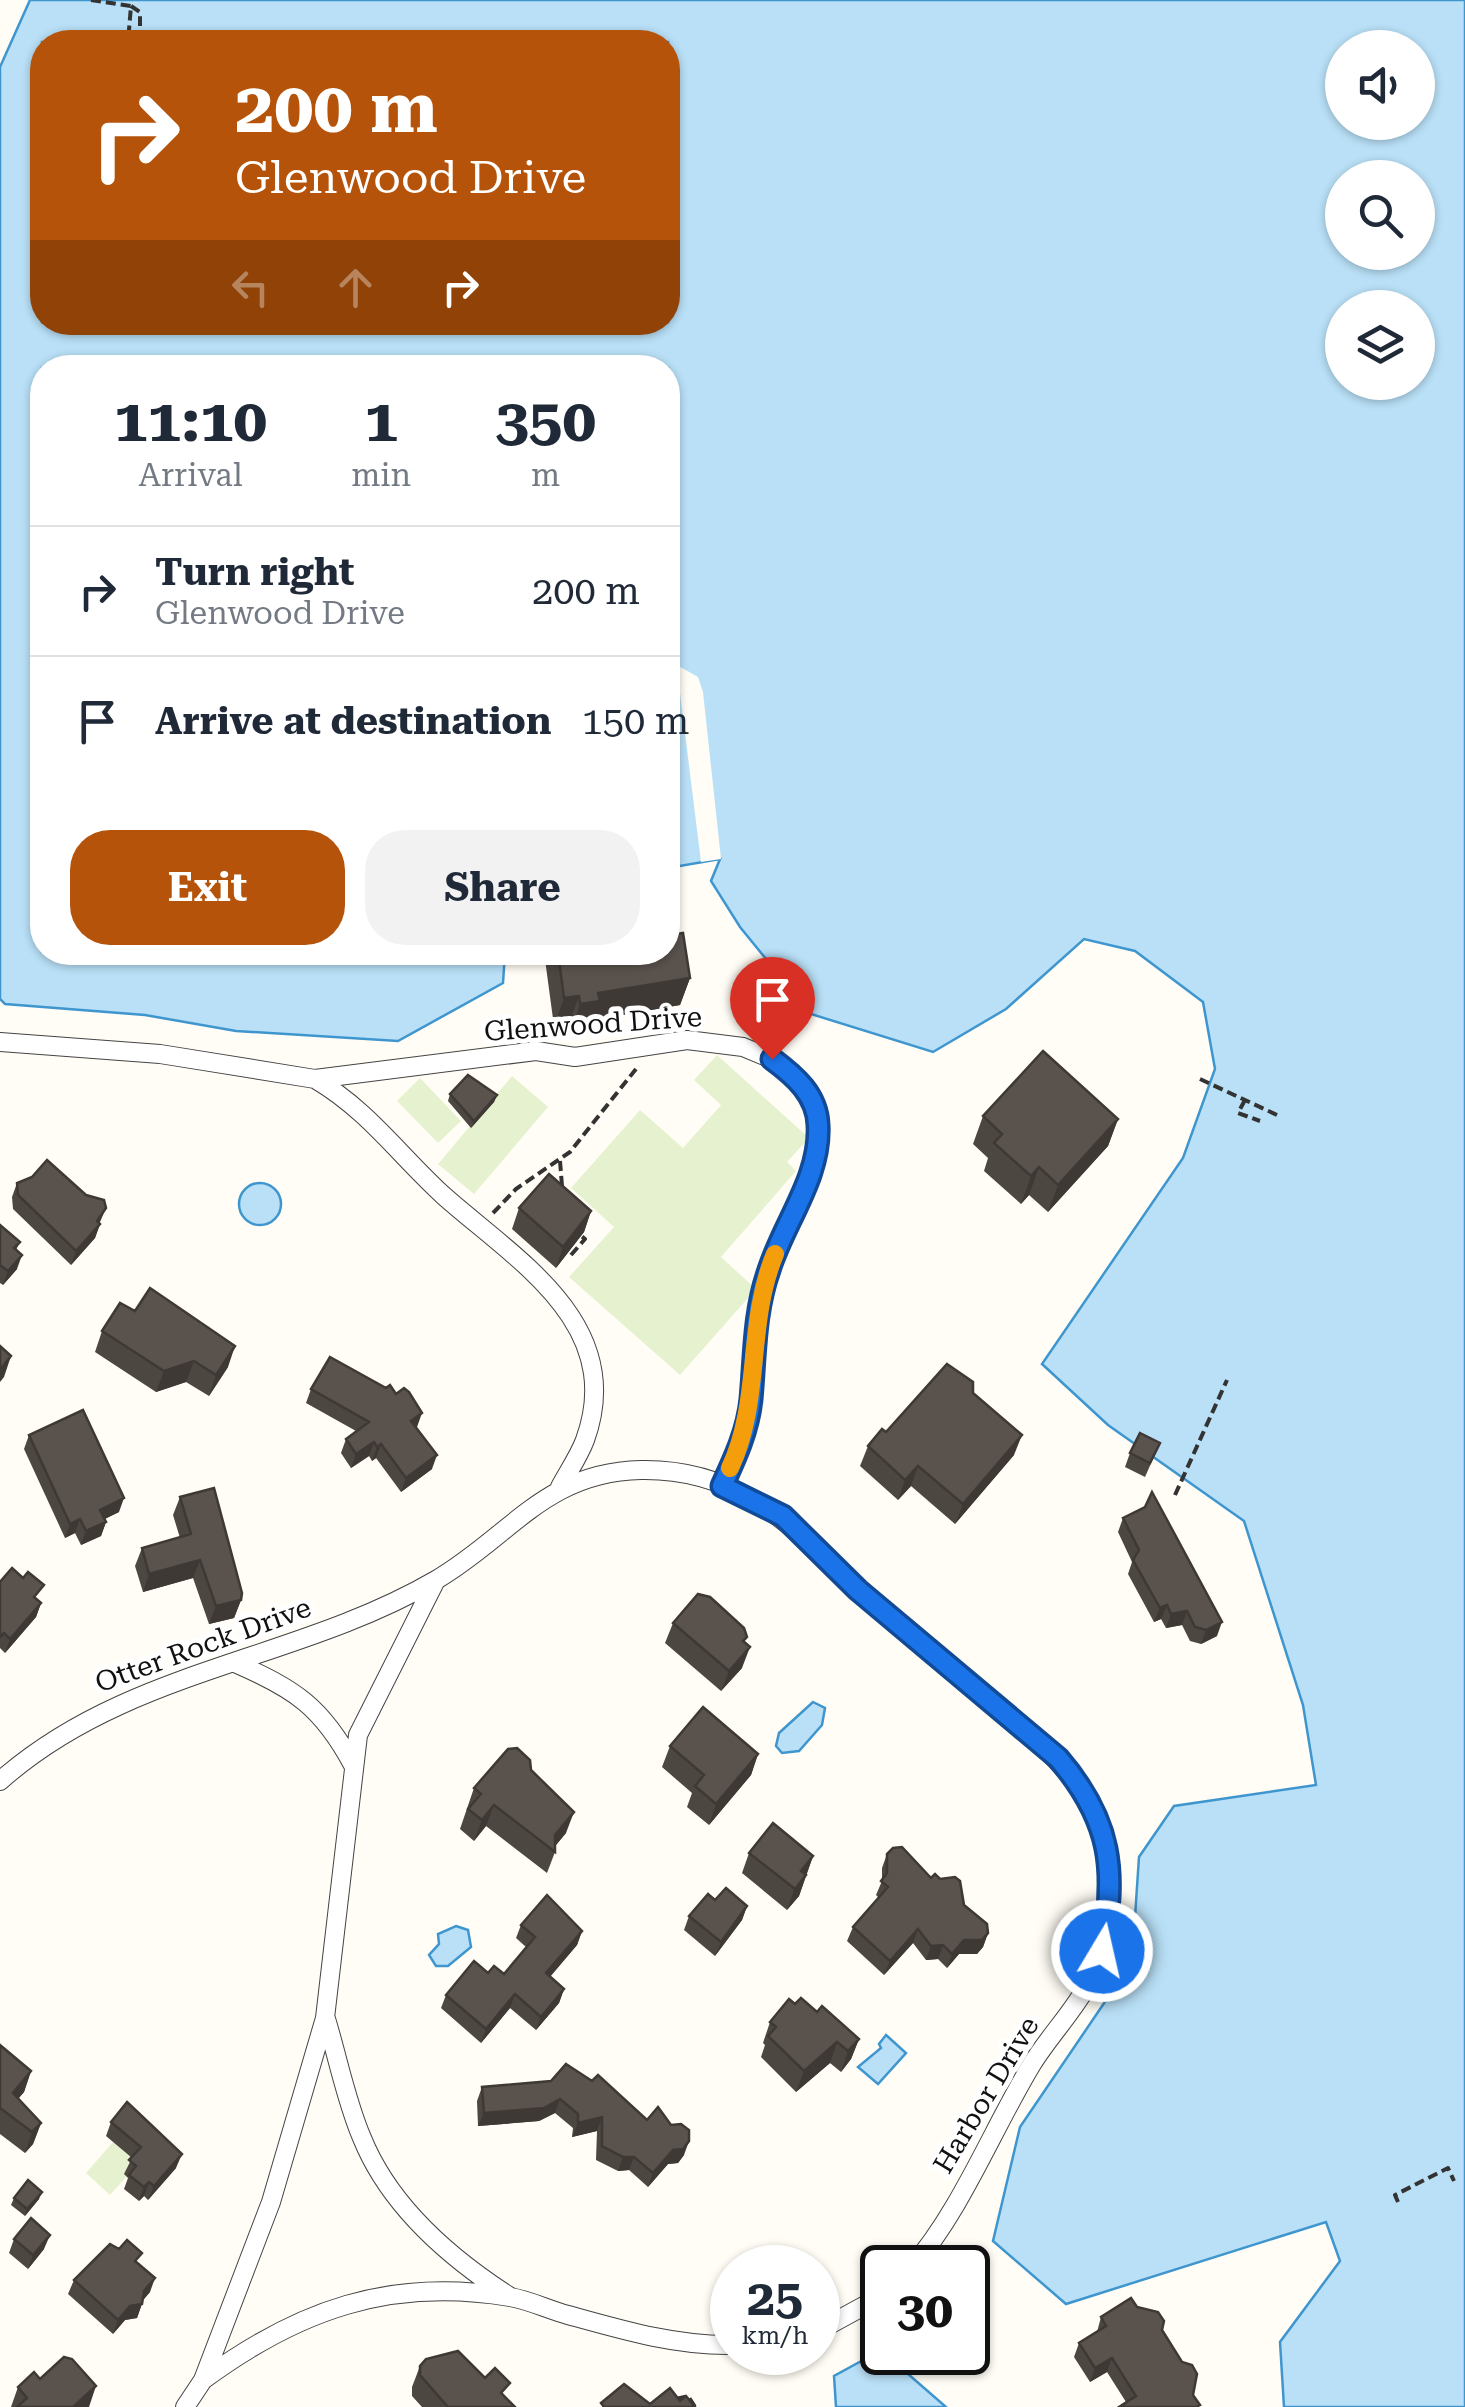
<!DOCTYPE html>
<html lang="en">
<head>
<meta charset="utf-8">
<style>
	body { margin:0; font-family:"Roboto Serif",serif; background:#f2f2f3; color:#1f2937; height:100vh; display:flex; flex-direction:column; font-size:38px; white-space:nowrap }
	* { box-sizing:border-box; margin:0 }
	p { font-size:32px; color:#747a83 }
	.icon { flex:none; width:55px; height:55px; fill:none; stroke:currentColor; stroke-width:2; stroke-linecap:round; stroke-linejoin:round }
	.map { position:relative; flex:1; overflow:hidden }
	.details { position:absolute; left:30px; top:355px; width:650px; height:610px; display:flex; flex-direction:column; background:#fff; border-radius:40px; box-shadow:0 2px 8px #0004 }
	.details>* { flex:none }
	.guide { position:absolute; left:30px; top:30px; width:650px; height:305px; border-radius:40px; box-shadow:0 2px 8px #0004; background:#b45309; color:#fff; overflow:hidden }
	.fabs { position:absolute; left:1325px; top:30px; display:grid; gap:20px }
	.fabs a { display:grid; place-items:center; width:110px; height:110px; border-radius:50%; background:#fff; box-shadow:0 2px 8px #0004; font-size:50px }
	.speed { position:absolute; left:710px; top:2245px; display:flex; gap:20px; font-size:50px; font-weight:700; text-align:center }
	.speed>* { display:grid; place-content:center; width:130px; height:130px; border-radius:50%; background:#fff; box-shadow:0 2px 8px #0004; line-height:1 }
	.speed small { font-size:25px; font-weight:400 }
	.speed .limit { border:5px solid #111; border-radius:15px; background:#fff; color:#111 }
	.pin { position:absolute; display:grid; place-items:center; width:85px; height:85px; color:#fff; margin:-102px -42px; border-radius:50% 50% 50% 0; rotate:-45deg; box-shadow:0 0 10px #0007 }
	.pin .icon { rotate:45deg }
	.me { position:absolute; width:110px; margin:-55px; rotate:9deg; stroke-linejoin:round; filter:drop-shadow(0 0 8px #0008) }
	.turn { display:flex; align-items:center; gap:35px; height:210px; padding:0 40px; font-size:45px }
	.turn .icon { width:130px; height:130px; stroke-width:2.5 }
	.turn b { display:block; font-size:70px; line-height:85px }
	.lanes { display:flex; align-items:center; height:95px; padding:0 40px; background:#0003; justify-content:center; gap:50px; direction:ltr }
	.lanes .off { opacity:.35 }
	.eta { display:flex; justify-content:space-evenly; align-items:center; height:170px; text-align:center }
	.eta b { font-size:60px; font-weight:700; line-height:70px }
	.action { display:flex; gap:20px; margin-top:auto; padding:20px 40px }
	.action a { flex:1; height:115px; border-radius:40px; background:#b45309; color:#fff; font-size:40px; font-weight:700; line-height:115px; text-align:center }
	.action a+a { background:#f2f2f3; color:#1f2937 }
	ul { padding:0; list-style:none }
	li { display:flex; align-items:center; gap:30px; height:130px; padding:0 40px; border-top:2px solid #e0e1e3 }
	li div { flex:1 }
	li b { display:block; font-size:38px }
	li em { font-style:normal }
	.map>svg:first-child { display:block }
	.pitch { fill:#e6f2cf }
	.water { fill:#b9e0f7; stroke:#3f96cf; stroke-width:2.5; fill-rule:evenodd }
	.pier { fill:#fffdf5 }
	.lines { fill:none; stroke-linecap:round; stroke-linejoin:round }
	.minor-casing { stroke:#444; stroke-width:20 }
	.path { stroke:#333; stroke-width:4; stroke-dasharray:10 5; stroke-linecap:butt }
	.minor { stroke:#fff; stroke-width:18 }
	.wall { fill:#4d4742 }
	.shaded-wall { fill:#3f3936 }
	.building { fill:#5a524d; stroke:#3f3936; stroke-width:2.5 }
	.route-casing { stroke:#114b97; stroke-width:25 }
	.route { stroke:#1a73e8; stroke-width:18 }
	.slow { stroke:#f59e0b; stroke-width:18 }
	.labels { text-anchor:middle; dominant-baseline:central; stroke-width:10; stroke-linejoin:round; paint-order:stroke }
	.street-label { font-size:28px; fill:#111; stroke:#fff }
</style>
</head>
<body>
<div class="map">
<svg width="1465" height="2407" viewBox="0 0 1465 2407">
	<rect width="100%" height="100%" fill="#fffdf5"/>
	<path class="pitch" d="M717,1055L809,1138L787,1162L796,1171L721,1257L756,1289L680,1375L569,1277L614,1227L571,1188L640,1110L683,1148L721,1105L694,1080Z
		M512,1076L548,1107L474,1194L438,1164Z
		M420,1078L461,1121L438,1143L397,1101Z
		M113,2142L138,2164L110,2195L86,2173Z"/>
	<path class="water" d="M30,0H1465V2407H1284L1280,2342L1340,2261L1326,2222L1066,2304L993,2241L1020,2127L1132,1962L1139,1857L1174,1806L1316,1785L1303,1705L1244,1521L1108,1425L1042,1364L1183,1158L1215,1069L1203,1002L1135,951L1084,939L1006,1009L933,1052L811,1014L740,927L711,881L720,859L668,868V368H42V952L505,953L503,983L398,1041L236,1031L145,1015L5,1004L0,999V67ZM42,42H668V322H42ZM1342,48H1418V122H1342ZM1342,178H1418V252H1342ZM1342,308H1418V382H1342Z
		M239 1204a21 21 0 1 1 42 0a21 21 0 1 1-42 0Z
		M813,1702L825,1708L822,1725L799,1751L782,1753L776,1746L779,1733Z
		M456,1926L468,1930L471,1947L448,1966H436L429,1955L439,1944L438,1934Z
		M886,2035L906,2053L878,2084L858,2067L881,2048L879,2044Z
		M865,2359L900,2367L946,2407H836L834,2376Z"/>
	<path class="pier" d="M668,660L698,677L703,692L721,859L701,862L680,693L668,692Z"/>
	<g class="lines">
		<defs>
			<path id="minor" d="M0,1042L160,1054L315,1079L536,1051L575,1057L687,1040L743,1047L772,1059L792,1074L813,1100L819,1124L817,1148L808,1181L769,1269L758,1311L751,1399L742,1443L722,1485
				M315,1079C368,1110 399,1155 444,1196C516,1260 627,1324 585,1440C579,1456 568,1472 560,1487
				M235,1663C295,1689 322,1707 353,1765
				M0,1781C126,1669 295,1662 436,1580C511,1536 545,1472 641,1470C753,1468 803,1542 879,1607C911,1635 943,1663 976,1690C1049,1751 1116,1796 1110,1902C1109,1929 1103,1957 1090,1981C1074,2011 1050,2035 1032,2064C992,2130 962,2209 911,2268
				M326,2019C338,2058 346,2101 362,2138C389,2205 450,2258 509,2296
				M818,2331L882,2296
				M203,2380C298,2310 390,2277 510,2297C529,2300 549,2310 568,2315C622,2330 676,2346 732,2345
				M185,2407L203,2380L271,2202L325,2018L358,1735L436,1580"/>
		</defs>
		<use href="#minor" class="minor-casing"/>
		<path class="path" d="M91,0L131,6L128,42
			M131,6L140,12V26
			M668,736L676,852L668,854
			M537,952V955
			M1200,1079L1277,1115
			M1245,1100L1238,1113L1260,1121
			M560,1161L562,1186
			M493,1213L516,1189L570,1152L636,1069
			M571,1255L585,1239L579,1234
			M1175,1495L1227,1380
			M1398,2202L1395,2195L1448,2168L1454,2181
			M676,2399L688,2396L695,2407"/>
		<use href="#minor" class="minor"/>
	</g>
	<path class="wall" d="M670,935L690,978L680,1005L593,1020L590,1029L570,1032L569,1024L554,1026L544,952H668Z
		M450,1094L497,1095L494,1102L471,1128L448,1101Z
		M983,1116L1118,1119L1108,1146L1048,1212L1029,1195L1021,1204L984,1171L988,1158L973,1144Z
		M17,1183L100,1224L95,1238L71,1265L13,1209L12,1197Z
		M519,1208L591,1211L584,1232L556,1268L512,1229Z
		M0,1225L20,1242L16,1250L17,1269L3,1285L0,1283Z
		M102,1331L228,1367L209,1396L186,1382L156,1392L95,1352Z
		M311,1389L416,1427L432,1469L401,1492L376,1458L372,1461L369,1456L351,1468L341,1453L346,1439L356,1431L306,1403Z
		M973,1393L1014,1455L955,1524L911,1486L898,1500L860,1466L868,1446L886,1432Z
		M29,1435L119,1512L104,1519L106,1522L101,1536L81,1545L75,1533L65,1538L24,1449Z
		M1160,1443L1145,1477L1125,1467L1130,1453Z
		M180,1497L241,1600L234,1618L209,1624L193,1578L143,1592L135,1566L142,1548L180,1538L173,1515Z
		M1123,1518L1217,1636L1201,1644L1190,1641L1182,1625L1166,1628L1161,1619L1154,1622L1128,1574L1132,1562L1118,1532Z
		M0,1582L41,1603L36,1617L5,1653L0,1648Z
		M673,1623L742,1668L721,1691L665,1643Z
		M670,1746L758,1754L751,1775L709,1825L687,1807L692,1793L662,1767Z
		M531,1770L566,1833L555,1846V1852L547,1873L486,1826L474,1841L460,1829L474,1788Z
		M749,1853L813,1856L799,1896L787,1910L742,1873Z
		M887,1854L931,1878L964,1905L988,1933L983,1947L977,1954H959L947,1968L938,1959L926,1960L913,1943L884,1975L847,1941L853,1927L879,1898L876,1895L882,1881V1868Z
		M715,1900L747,1906L742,1920L715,1956L684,1930L689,1916Z
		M521,1925L582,1931L577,1945L550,1977L564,1989L559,2003L536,2030L510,2008L481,2043L441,2008L446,1995L488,1973L504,1974L526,1947L516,1938Z
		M795,2004L817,2012L859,2039L851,2059L841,2072L830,2063L796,2092L761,2057L765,2045L763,2043L770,2022Z
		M0,2045L31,2071L24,2092L18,2099L41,2123L33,2144L25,2153L0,2134Z
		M551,2081L684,2155L678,2163L668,2164L648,2187L629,2170L618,2171L596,2160L597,2131L572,2137L573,2128L555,2113L539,2121L478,2126L477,2101L482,2087Z
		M111,2122L176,2168L148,2200L144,2196L139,2201L124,2189L128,2178L124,2174L132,2158L106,2136Z
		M14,2198L39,2199L25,2216L11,2205Z
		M14,2239L44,2249L28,2269L9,2253Z
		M138,2264L150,2292L143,2300L137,2318L125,2320L113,2334L68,2294L74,2280Z
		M1137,2307L1162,2330L1193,2395L1126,2402L1107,2372L1090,2382L1074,2357L1079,2343L1097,2332L1101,2317Z
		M420,2366L485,2378L515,2407H422L412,2396V2387Z
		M40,2379L89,2407H11L18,2387Z"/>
	<path class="shaded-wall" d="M690,978L680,1005L593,1020L590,1029L570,1032L580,1004L598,993Z
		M579,996L569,1024L554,1026L564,998Z
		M497,1095L494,1102L471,1128L474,1121Z
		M1118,1119L1108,1146L1048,1212L1058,1185Z
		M1039,1167L1029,1195L1021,1204L1031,1176Z
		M106,1208L100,1222L96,1229L100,1224L95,1238L71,1265L76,1251Z
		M591,1211L584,1232L556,1268L563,1247Z
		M22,1255L17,1269L3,1285L8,1271Z
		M235,1346L228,1367L209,1396L216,1375Z
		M11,1356L4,1377L0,1382V1370Z
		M194,1361L186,1382L156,1392L164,1371Z
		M422,1413L417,1427L406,1435L411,1421Z
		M1022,1435L1014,1455L955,1524L963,1504Z
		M374,1442L369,1456L351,1468L356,1454Z
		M381,1444L376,1458L372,1461L377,1447Z
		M437,1455L432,1469L401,1492L406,1478Z
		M918,1466L911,1486L898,1500L905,1480Z
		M124,1498L119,1512L95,1524L100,1510Z
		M80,1519L75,1533L65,1538L70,1524Z
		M106,1522L101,1536L81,1545L86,1531Z
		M200,1560L193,1578L143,1592L149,1574Z
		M241,1600L234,1618L209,1624L216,1606Z
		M41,1603L36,1617L5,1653L10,1639Z
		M1167,1605L1161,1619L1154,1622L1160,1608Z
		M1187,1611L1182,1625L1166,1628L1171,1614Z
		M1222,1622L1217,1636L1201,1644L1206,1630Z
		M750,1647L742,1668L721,1691L729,1671Z
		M758,1754L751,1775L709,1825L716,1804Z
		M494,1805L486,1826L474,1841L482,1820Z
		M574,1812L566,1833L552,1850L555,1835Z
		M813,1856L799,1896L787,1910L801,1871Z
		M747,1906L742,1920L715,1956L721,1942Z
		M918,1929L913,1943L884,1975L890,1961Z
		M582,1931L577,1945L541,1987L546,1973Z
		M988,1933L983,1947L977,1954H959L947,1968L952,1954L964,1940Z
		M943,1945L938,1959L926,1960L931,1946Z
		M564,1989L559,2003L536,2030L541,2017Z
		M515,1994L510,2008L481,2043L486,2029Z
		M859,2039L851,2059L841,2072L848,2051Z
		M837,2042L830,2063L796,2092L804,2071Z
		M31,2071L24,2092L5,2114L13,2093Z
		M560,2099L555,2113L539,2121L478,2126L484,2113Z
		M602,2117L597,2131L572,2137L578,2123Z
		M41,2123L33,2144L25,2153L32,2132Z
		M689,2141L684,2155L678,2163L668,2164L648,2187L653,2173L673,2150Z
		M182,2154L176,2168L148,2200L154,2186Z
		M623,2157H634L629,2170L618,2171Z
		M149,2182L144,2196L139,2201L144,2187Z
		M42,2192L39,2199L25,2216L27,2209Z
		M50,2235L44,2249L28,2269L33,2255Z
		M155,2278L150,2292L139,2305L142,2304L137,2318L125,2320L113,2334L118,2320Z
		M1112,2358L1107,2372L1090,2382L1095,2368Z
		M96,2386L89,2407H73Z"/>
	<path class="building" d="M668,920L670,935L683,933L690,978L598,993L600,1001L580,1004L579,996L564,998L558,952H668Z
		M1043,1051L1118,1119L1058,1185L1039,1167L1031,1176L994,1143L1002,1134L983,1116Z
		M468,1075L497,1095L474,1121L450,1094Z
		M47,1160L86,1195L104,1200L106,1208L97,1221L100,1224L76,1251L18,1195L17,1183L32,1177Z
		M549,1174L591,1211L563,1247L519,1208Z
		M0,1225L20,1242L14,1248L22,1255L8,1271L0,1265Z
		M150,1288L235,1346L216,1375L194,1361L164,1371L102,1331L120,1303L135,1311Z
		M0,1346L11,1356L0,1370Z
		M330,1357L386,1388L390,1385L396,1394L404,1388L409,1392L422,1413L411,1421L437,1455L406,1478L381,1444L377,1447L374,1442L356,1454L346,1439L369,1422L311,1389Z
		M947,1364L973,1382V1393L1022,1435L963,1504L918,1466L905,1480L868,1446L882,1429L886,1432Z
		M83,1410L124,1498L100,1510L106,1522L86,1531L80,1519L70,1524L29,1435Z
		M1140,1433L1160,1443L1150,1463L1130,1453Z
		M214,1488L242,1593L241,1600L216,1606L200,1560L149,1574L142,1548L191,1534L180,1497Z
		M1152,1492L1222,1622L1206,1630L1195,1627L1187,1611L1171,1614L1167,1605L1160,1608L1133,1560L1139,1550L1123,1518L1145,1507Z
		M12,1568L23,1578L28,1572L44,1585L34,1597L41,1603L10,1639L4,1633L0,1637V1582Z
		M698,1594L710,1597L744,1628L747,1637L743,1641L750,1647L729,1671L673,1623Z
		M703,1707L758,1754L716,1804L695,1786L704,1775L670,1746Z
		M517,1748L530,1760L531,1770L574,1812L555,1835V1852L494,1805L482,1820L468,1809L481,1794L474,1788L508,1749Z
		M773,1823L813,1856L801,1871L806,1875L795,1889L749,1853Z
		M902,1847L931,1878L935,1874L940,1879L955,1877L960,1881L964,1905L987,1924L988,1933L982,1940H964L952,1954L943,1945L931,1946L918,1929L890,1961L853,1927L888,1887L881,1881L887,1873V1854L893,1848Z
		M726,1888L747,1906L721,1942L689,1916L708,1894L715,1900Z
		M547,1895L582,1931L546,1973L564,1989L541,2017L515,1994L486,2029L446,1995L474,1961L488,1973L494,1966L504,1974L535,1937L521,1925Z
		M801,1998L817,2012L822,2006L859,2039L848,2051L837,2042L804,2071L768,2036L776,2027L770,2022L789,1999L795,2004Z
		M0,2045L31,2071L13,2093L41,2123L32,2132L0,2108Z
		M566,2064L592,2081L598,2075L647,2120L658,2107L671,2125L681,2124L689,2130V2141L683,2149L673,2150L653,2173L634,2157H623L602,2146V2117L578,2123V2114L560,2099L544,2108L484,2113L482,2087L551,2081Z
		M127,2102L182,2154L154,2186L149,2182L144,2187L129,2175L136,2166L129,2160L141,2147L111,2122Z
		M28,2180L42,2192L27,2209L14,2198Z
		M31,2218L50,2235L33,2255L14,2239Z
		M127,2240L142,2253L135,2261L155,2278L144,2291L142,2304L130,2306L118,2320L74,2280L110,2244L119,2249Z
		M1131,2298L1137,2307L1158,2312L1164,2321L1162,2330L1182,2362L1192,2365L1197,2374L1193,2395L1200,2405L1196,2407H1119L1136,2396L1112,2358L1095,2368L1079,2343L1106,2326L1101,2317Z
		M458,2351L485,2378L495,2368L510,2383L501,2393L515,2407H448L420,2375V2366L426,2359Z
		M64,2357L72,2359L96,2386L73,2407H17L27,2398L18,2387L34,2372L40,2379Z
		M624,2384L650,2404L670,2388L680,2401L686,2396L695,2407H604L601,2403Z"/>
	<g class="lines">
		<defs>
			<path id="route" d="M772,1059C795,1076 817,1095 818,1125C821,1177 784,1222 769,1270C754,1312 755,1355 751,1399C748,1430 735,1458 722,1486L783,1516L858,1590L1058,1758C1112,1821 1117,1871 1102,1951"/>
		</defs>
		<use href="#route" class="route-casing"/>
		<use href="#route" class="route"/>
		<path class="slow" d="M730,1468C762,1400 746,1323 775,1254"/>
	</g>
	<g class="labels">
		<g class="street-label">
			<text transform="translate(593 1024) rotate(-4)">Glenwood Drive</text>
			<text transform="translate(203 1645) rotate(-20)">Otter Rock Drive</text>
			<text transform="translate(986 2095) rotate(-59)">Harbor Drive</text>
		</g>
	</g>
</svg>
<div class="fabs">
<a><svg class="icon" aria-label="sound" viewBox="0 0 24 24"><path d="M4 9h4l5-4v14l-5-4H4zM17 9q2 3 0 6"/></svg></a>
<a><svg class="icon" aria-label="search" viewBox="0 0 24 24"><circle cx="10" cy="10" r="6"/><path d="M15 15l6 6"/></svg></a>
<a><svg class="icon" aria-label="layers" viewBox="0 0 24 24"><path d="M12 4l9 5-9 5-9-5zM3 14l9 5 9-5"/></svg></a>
</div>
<div class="speed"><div>25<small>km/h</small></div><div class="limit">30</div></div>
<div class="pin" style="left:772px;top:1059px;background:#d93025"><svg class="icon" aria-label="arrive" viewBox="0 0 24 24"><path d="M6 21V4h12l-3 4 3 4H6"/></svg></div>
<svg class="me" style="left:1102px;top:1951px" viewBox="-20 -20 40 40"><circle r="17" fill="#1a73e8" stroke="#fff" stroke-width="3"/><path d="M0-11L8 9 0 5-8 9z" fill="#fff"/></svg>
<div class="guide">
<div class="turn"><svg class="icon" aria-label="right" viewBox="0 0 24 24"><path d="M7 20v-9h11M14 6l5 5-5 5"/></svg><div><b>200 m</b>Glenwood Drive</div></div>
<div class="lanes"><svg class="icon off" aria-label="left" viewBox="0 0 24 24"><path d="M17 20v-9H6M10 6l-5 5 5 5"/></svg><svg class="icon off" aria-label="ahead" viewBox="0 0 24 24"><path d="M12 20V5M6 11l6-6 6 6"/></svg><svg class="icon" aria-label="right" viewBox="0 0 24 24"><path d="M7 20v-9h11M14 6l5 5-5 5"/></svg></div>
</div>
<section class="details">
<div class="eta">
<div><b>11:10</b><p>Arrival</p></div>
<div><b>1</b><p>min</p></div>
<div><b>350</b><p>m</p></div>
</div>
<ul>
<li><svg class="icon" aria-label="right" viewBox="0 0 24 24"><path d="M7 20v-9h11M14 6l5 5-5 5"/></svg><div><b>Turn right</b><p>Glenwood Drive</p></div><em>200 m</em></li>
<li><svg class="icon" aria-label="arrive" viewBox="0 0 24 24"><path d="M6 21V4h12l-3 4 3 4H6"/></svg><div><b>Arrive at destination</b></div><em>150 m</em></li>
</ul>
<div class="action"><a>Exit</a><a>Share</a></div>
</section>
</div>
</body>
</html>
